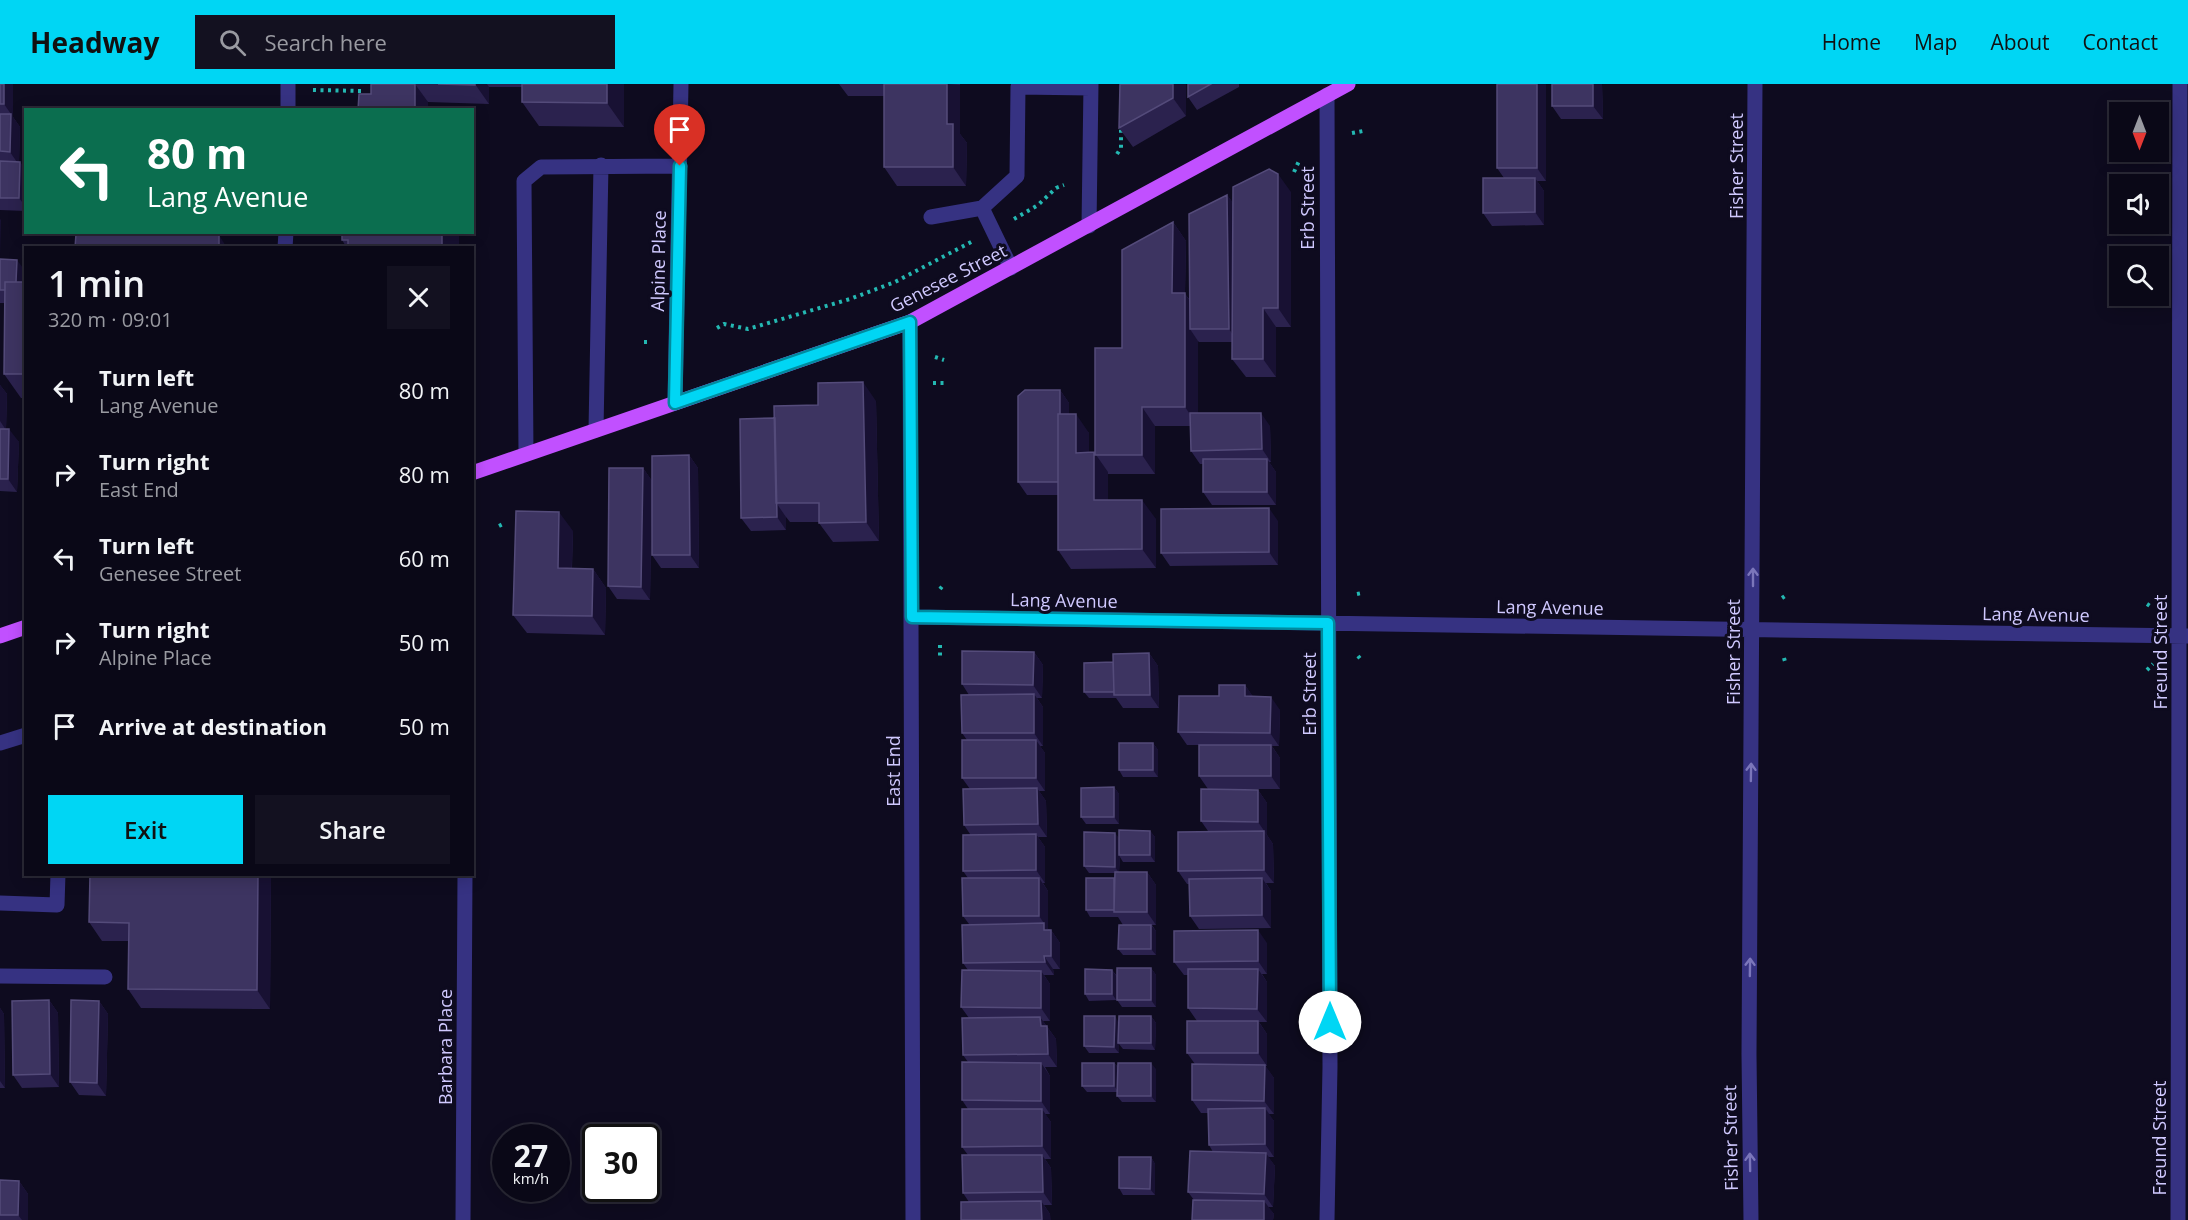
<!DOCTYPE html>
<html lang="en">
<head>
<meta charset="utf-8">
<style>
	body { margin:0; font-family:"Open Sans",sans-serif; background:#131120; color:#f1f3f6; height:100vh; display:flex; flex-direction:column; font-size:22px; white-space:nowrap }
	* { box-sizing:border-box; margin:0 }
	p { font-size:20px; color:#999aa1 }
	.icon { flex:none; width:33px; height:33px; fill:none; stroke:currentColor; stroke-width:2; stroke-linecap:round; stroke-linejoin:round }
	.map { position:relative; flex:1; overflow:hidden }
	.side { position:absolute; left:24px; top:162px; width:450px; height:630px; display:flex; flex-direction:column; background:#0a0817; border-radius:0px; box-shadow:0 3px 15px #0003,0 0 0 2px #2a2936 }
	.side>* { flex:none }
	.banner { position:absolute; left:24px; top:24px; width:450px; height:126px; border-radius:0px; box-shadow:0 3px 15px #0003,0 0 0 2px #2a2936; background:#0b6e4f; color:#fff; overflow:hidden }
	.needle { width:39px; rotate:180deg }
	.tools { position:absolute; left:2109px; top:18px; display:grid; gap:12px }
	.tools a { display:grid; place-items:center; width:60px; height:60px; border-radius:0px; background:#0a0817; box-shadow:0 3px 15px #0003,0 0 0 2px #2a2936; font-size:30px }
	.speed { position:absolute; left:492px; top:1040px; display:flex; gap:12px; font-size:30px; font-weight:700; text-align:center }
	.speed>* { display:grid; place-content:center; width:78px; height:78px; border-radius:50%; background:#0a0817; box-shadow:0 3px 15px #0003,0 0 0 2px #2a2936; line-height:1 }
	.speed small { font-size:15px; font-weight:400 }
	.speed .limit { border:3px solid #111; border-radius:9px; background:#fff; color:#111 }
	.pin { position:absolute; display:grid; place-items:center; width:51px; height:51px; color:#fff; margin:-62px -26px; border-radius:50% 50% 50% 0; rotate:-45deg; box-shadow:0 0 6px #0007 }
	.pin .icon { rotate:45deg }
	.me { position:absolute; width:66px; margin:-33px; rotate:0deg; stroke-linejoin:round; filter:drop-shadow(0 0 4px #0008) }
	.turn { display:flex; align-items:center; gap:21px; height:126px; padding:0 24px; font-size:27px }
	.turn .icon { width:78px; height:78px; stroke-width:2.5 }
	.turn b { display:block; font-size:42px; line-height:51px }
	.round { display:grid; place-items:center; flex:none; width:63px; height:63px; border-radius:0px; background:#131120 }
	.headline { display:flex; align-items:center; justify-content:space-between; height:102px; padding:0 24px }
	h1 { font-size:36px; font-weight:600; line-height:45px }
	.action { display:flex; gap:12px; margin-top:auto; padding:12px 24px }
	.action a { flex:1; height:69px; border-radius:0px; background:#00d6f4; color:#111; font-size:24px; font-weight:600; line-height:69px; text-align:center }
	.action a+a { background:#131120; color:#f1f3f6 }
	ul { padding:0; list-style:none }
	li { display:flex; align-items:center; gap:18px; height:84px; padding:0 24px }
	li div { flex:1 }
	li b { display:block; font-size:22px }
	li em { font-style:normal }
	header { display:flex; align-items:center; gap:36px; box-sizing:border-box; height:84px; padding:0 30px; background:#00d6f4; color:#111 }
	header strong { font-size:28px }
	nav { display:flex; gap:33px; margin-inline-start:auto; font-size:21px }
	.search { width:420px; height:54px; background:#131120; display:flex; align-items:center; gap:15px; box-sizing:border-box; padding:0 21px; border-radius:0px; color:#999aa1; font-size:22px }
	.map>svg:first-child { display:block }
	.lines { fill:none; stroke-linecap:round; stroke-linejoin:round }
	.path { stroke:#24b8b2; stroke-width:4; stroke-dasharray:3 4.5; stroke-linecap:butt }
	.minor { stroke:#363282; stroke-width:15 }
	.major { stroke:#c150ff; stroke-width:15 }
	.wall { fill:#2b224e }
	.shaded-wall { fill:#181133 }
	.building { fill:#3d3461; stroke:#544b7a; stroke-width:1.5 }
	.oneway { stroke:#7b76ba }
	.route-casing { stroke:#008b9f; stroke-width:15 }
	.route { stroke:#00d6f4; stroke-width:10 }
	.labels { text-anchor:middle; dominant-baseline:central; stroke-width:6; stroke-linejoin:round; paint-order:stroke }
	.street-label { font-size:18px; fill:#d0c9ff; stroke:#0e0b1f }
</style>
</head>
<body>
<header>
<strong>Headway</strong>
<div class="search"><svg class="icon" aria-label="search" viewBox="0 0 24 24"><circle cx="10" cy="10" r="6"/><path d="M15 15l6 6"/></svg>Search here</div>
<nav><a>Home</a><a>Map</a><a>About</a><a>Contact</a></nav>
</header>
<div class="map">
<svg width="2188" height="1136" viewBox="0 0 2188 1136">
	<rect width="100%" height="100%" fill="#0e0b1f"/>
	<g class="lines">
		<path class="path" d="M313,6L364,7
			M1352,49L1363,47
			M1117,70L1121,64V42
			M1294,88L1299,77
			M1014,135L1038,121L1056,104L1064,101
			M717,244L724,240L748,245L850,215L895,198L973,157
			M644,258H651
			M935,273L944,276
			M933,299H944
			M499,442L505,439
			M940,505L944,500
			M1357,510L1362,509
			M1782,514L1788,510
			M2147,520L2153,524
			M940,561V572
			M1358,572L1362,577
			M1784,574L1786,581
			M2147,586L2153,580"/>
		<path class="minor" d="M1327,11L1330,983L1327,1136
			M288,26V0
			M982,124L1011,184
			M931,133L982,124L1017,92L1018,3L1091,4
			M1089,142L1091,0
			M285,164L286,148
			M910,238L913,1136
			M675,319L681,0
			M596,346L601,81
			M526,370L524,97L541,83L680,82
			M912,533L2188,552
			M0,659L26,651
			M0,819L57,821L58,790
			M0,892L105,893
			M463,1136L465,790
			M1751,1136L1749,970L1755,0
			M2178,1136L2180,0"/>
		<path class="major" d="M472,389L910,238L1348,0
			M0,552L26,543"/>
	</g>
	<path class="wall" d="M0,0H13V33L20,43L19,78L26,85V127L0,126Z
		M371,0H624V43L539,42L522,18V3H489V20L428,18Z
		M839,0H960V50L967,59L966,102H897L884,83V12H848Z
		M1120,0H1186V32L1133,63L1119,44Z
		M1188,0H1239V3L1197,26L1188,13Z
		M1546,0V97H1537L1544,107V141L1492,142L1483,129L1504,94L1497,84Z
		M1552,0H1602L1603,35H1561L1552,22Z
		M1291,108V243H1276V293H1246L1232,275V258H1199L1198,257V329L1270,342L1271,378H1269L1276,388V421H1212L1203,408V380H1200L1191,367L1190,342H1155V390H1108V388V416L1156,435V484L1071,485L1058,466V411H1027L1018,398L1060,306L1069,319V330L1089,349V369L1095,370L1122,264L1173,138L1186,157L1185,210L1190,216L1227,111L1233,119Z
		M459,148V164H347L342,156Z
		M0,175L26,188V314H21L4,290L5,219H0Z
		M0,301L7,310L6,345L19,358L17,408L0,407Z
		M876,317L879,457L833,458L819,439V438H790L786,433V446L751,447L741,434L775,334L818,321Z
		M689,371L698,384L699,484H661L652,471Z
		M643,384L652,397L650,516L617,515L608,502Z
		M1278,437V481L1170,482L1161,469Z
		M573,447L572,484L593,485L606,504L605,551L527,549L513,531Z
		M1034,568L1043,581L1042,614H1037L1043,623V662H1040L1045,669V707H1039L1046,717L1047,753H1038L1045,763V799H1043L1048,807V845L1051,846L1060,859V885H1053L1054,891H1044L1050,900V937H1043L1056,955L1057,983H1045L1050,992V1030H1045L1051,1038V1075H1045L1051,1084L1052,1121H1044L1050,1130L969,1118L963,1109L968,1071L962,1063L968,1025L962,1016L968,978L963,971L969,934L961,923L968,886L963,879L969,840L963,832L968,794L963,787L970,750L964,741L970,705L962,694L967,656L962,649L969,611L962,600Z
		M1149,569L1158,582L1159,624H1123L1116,614H1089L1084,608L1113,578Z
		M1245,601L1253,613L1280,626L1279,662H1272L1280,674V705H1208L1199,692V661H1187L1178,648L1219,612Z
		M1153,659L1158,666V693H1123L1119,686Z
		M1114,703L1119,710V740H1086L1081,733Z
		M1258,706L1267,719V751L1273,760L1274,799H1266L1271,807V844L1199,845L1190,832L1189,800H1187L1178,787L1208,747L1201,737Z
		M1150,747L1155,753V778H1123L1120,773L1119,788H1147L1156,801V841H1152L1156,847V871H1123L1118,865L1123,841L1118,833H1090L1086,826L1114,794L1115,789H1089L1084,782L1119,754Z
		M271,790L270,925L141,924L128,905L129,857H102L89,838Z
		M1267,859V890H1262L1267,898V938H1259L1267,950V982H1265L1274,994V1030H1268L1274,1037V1073H1268L1275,1082L1273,1123H1268L1274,1130L1273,1136H1192L1194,1116L1188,1108L1213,1068L1209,1061L1208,1029H1201L1192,1016L1195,980L1187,969L1197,937L1188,924V891H1184L1174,878Z
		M1151,884L1156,891V923H1122L1117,916L1089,917L1085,910L1112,886L1117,892Z
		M49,916L58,929L59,1003L22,1004L13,991Z
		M99,917L108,930L106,1012L79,1011L70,998Z
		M0,924L4,930L5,1004H0Z
		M1151,932L1156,939L1155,966L1123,965L1119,960V969H1089L1084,962L1118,938Z
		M1114,979L1118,983L1156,985V1018H1122L1117,1012V1008H1087L1082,1002Z
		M1151,1073L1155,1080V1111H1123L1119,1104Z
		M0,1096L19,1097L28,1110V1136H0Z"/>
	<path class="shaded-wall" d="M4,0H13V33L4,20Z
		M415,0L428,18V26H415Z
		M475,0H487L489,3V20Z
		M607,0H624V43L607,19Z
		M947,0L960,1V50L967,59L966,102L953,83L947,40Z
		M1173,0H1186V32L1173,14Z
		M1537,0H1546V97L1537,84Z
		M1593,0H1602L1603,35L1593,22Z
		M11,30L20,43L19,81L10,68Z
		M20,78L26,85V123L19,114Z
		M1278,90L1291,108V243L1278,224Z
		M1535,94L1544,107V141L1535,128Z
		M1227,111L1237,124L1238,258L1229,245Z
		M0,135L1,136L0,172Z
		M1173,138L1186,157L1185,210L1198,228L1190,245L1198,257V342L1185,323L1172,209Z
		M442,148H459V164H442Z
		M219,151L227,164H219Z
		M17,176L26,188V205L16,207Z
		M1263,224L1276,243V293L1263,275Z
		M863,298L876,317L879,457L866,438Z
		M0,301L7,310L6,346L0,337Z
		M1060,306L1069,319V411L1060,398Z
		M1142,323L1155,342V390L1142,371Z
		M1261,329L1270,342L1271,378L1262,365Z
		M1076,330L1089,349V388L1076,369Z
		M9,345L19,358L17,408L8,395Z
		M1094,368L1108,388V435L1094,416Z
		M689,371L698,384L699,484L690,471Z
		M1267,375L1276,388V421L1267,408Z
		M643,384L652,397L650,516L641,503Z
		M1142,416L1156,435V484L1142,465Z
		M777,420L786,433V446L777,433Z
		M1269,424L1278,437V481L1269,468Z
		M559,428L573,447L571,503L558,484Z
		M593,485L606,504L605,551L592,532Z
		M1034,568L1043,581L1042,614L1033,601Z
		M1149,569L1158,582L1159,624L1150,611Z
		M1245,601L1254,614L1245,612Z
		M1034,610L1043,623V662L1034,649Z
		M1271,613L1280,626L1279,662L1270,649Z
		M1036,656L1045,669V707L1036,694Z
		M1153,659L1158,666V693L1153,686Z
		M1271,661L1280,674V705L1271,692Z
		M1114,703L1119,710V740L1114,733Z
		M1037,704L1046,717L1047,753L1038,740Z
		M1258,706L1267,719V751L1258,738Z
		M1150,747L1155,753V778L1150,771Z
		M1264,747L1273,760L1274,799L1264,786Z
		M1115,749L1120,755L1119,771L1120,773L1119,789L1115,783Z
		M1036,750L1045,763V799L1036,786Z
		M1147,788L1156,801V841L1147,828Z
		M258,790H271L270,925L257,906Z
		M1039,794L1048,807V845L1039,832Z
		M1262,794L1271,807V844L1262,831Z
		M1044,839L1051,850V846L1060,859V885L1051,872L1044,846Z
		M1151,841L1156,847V871L1151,865Z
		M1258,846L1267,859V890L1258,877Z
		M1044,872L1053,885L1054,891L1045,878Z
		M1151,884L1156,891V923L1151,916Z
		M1258,885L1267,898V938L1257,925Z
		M1112,886L1117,893V917L1112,910Z
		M1041,887L1050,900V937L1041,924Z
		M49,916L58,929L59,1003L50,990Z
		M99,917L108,930L106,1012L97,999Z
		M0,924L4,930L5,1004L0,997Z
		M1115,932L1119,939L1118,959L1119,960V969L1114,963Z
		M1151,932L1156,939L1155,966L1151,959Z
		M1040,933L1056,955L1057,983L1048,970L1041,942Z
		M1258,937L1267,950V982L1258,969Z
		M1041,979L1050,992V1030L1041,1017Z
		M1114,979L1119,985V1008L1114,1002Z
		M1151,979L1156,985V1018L1151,1012Z
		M1265,981L1274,994V1030L1264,1017Z
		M1265,1024L1274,1037V1073L1265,1060Z
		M1042,1025L1051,1038V1075L1042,1062Z
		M1266,1069L1275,1082L1273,1123L1264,1110Z
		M1042,1071L1051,1084L1052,1121L1043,1108Z
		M1151,1073L1155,1080V1111L1150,1105Z
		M19,1097L28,1110V1136H22L18,1131Z
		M1041,1117L1050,1130L1051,1136H1042Z
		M1264,1117L1274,1130L1273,1136H1264Z"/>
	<path class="building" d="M0,0H4V20H0Z
		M371,0H415V26H358L359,10H371Z
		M438,0H475V1Z
		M522,0H607V19L522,18Z
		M884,0H947V40H953V83H884Z
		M1120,0H1173V14L1119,44Z
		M1188,0H1211L1188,13Z
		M1497,0H1537V84H1497Z
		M1552,0H1593V22H1552Z
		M0,30H11L10,68L0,67Z
		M0,77L20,78L19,114H0Z
		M1269,85L1278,90V224H1263V275H1232L1233,103Z
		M1483,94H1535V128L1483,129Z
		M1227,111L1229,245H1190L1189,130Z
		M1173,138L1172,209H1185V323H1142V371H1095V264H1122V166Z
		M342,148H442V164H348V156H342Z
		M76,150L219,151V164H75Z
		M0,175L17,176L16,198H5V206H0Z
		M5,198H26V290H4Z
		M863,298L866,438L819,439V419H776L774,322L818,321V299Z
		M1025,306H1060V330H1058V398H1018V312Z
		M1190,329H1261L1262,365L1191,367Z
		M1058,330H1076V369L1094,368V416H1142V465L1058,466Z
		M775,334L777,433L741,434L740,335Z
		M0,345H9L8,395H0Z
		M689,371L690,471H652V372Z
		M1203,375H1267V408H1203Z
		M609,384H643L641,503L608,502Z
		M1269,424V468L1161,469V425Z
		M516,427L559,428L558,484L593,485L592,532L513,531Z
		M962,567L1034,568L1033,601L962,600Z
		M1149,569L1150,611H1114L1113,570Z
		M1113,578L1114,608H1084V579Z
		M1219,601H1245V612L1271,613L1270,649L1178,648L1179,612H1219Z
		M1034,610V649H962L961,611Z
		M962,656H1036V694H962Z
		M1119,659H1153V686H1119Z
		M1199,661H1271V692H1199Z
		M1114,703V733H1081V704Z
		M1037,704L1038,740L964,741L963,705Z
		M1201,705L1258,706V738L1201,737Z
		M1119,746L1150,747V771H1119Z
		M1264,747V786L1178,787V748Z
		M1084,748L1115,749V783L1084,782Z
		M1036,750V786L963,787V751Z
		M1115,788H1147V828H1114Z
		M90,790H258L257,906L128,905L129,839L89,838Z
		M962,794H1039V832H963Z
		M1086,794H1114V826H1086Z
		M1262,794V831L1190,832L1189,795Z
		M1044,839V846H1051V872H1044L1045,878L963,879L962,841Z
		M1119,841H1151V865H1118Z
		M1258,846V877L1174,878V847Z
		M1117,884H1151V916H1117Z
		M1085,885L1112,886V910H1085Z
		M1188,885H1258L1257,925L1188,924Z
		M962,886L1041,887V924L961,923Z
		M49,916L50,990L13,991L12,917Z
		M71,916L99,917L97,999L70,998Z
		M1084,932H1115L1114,963L1084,962Z
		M1119,932H1151V959H1118Z
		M1040,933L1041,942H1047L1048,970L963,971L962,934Z
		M1187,937H1258V969H1187Z
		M962,978L1041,979V1017L962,1016Z
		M1082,979H1114V1002H1082Z
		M1118,979H1151V1012H1117Z
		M1192,980L1265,981L1264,1017L1192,1016Z
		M1265,1024V1060L1209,1061L1208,1025Z
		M962,1025H1042V1062L962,1063Z
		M1190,1067L1266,1069L1264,1110L1188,1108Z
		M962,1071H1042L1043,1108L963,1109Z
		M1119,1073H1151L1150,1105L1119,1104Z
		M0,1096L19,1097L18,1131H0Z
		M1193,1116L1264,1117V1136H1192Z
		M1041,1117L1042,1136H961V1118Z"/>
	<defs><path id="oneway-shaft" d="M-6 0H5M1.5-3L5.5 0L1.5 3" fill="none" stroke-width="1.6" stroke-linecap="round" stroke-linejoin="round" transform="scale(1.5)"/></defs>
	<g class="oneway">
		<use href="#oneway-shaft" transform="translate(1753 493) rotate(-90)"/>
		<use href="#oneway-shaft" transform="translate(1751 688) rotate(-89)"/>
		<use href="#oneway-shaft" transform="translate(1750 883) rotate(-89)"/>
		<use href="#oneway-shaft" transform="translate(1750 1078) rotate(-91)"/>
	</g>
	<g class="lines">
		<defs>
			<path id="route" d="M680,82L675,319L910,238L912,533L1328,539L1330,938"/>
		</defs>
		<use href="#route" class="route-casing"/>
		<use href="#route" class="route"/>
	</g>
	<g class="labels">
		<g class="street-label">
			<text transform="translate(1736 82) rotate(-90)">Fisher Street</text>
			<text transform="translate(1307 124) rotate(-90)">Erb Street</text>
			<text transform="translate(658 177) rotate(-89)">Alpine Place</text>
			<text transform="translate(948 194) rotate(-27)">Genesee Street</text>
			<text transform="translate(1064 516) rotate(1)">Lang Avenue</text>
			<text transform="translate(1550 523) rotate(1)">Lang Avenue</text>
			<text transform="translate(2036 530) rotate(1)">Lang Avenue</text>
			<text transform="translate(1733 568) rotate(-90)">Fisher Street</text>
			<text transform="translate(2160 568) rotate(-90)">Freund Street</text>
			<text transform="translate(1309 610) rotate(-90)">Erb Street</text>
			<text transform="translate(893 687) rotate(-90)">East End</text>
			<text transform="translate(445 963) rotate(-90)">Barbara Place</text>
			<text transform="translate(1730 1054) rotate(-91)">Fisher Street</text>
			<text transform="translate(2159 1054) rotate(-90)">Freund Street</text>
		</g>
	</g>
</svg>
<div class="tools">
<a><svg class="needle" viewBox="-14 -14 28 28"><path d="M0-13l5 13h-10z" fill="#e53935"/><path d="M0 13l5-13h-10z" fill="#999aa1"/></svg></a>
<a><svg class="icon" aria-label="sound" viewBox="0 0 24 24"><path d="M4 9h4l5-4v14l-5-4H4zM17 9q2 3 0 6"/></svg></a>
<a><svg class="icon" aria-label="search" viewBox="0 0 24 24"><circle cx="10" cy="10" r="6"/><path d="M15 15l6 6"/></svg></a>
</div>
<div class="speed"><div>27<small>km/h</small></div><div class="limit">30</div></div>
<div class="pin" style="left:680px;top:82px;background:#d93025"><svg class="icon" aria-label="arrive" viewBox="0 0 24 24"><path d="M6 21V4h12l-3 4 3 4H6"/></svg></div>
<svg class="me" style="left:1330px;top:938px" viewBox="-20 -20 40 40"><circle r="19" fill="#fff"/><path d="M0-13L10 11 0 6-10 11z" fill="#00d6f4"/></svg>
<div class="banner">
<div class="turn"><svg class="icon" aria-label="left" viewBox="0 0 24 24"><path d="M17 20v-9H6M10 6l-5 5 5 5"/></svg><div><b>80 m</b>Lang Avenue</div></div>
</div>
<section class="side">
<div class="headline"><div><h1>1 min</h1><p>320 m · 09:01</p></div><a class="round"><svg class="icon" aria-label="close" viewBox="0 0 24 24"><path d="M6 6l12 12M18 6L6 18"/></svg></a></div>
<ul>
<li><svg class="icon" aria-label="left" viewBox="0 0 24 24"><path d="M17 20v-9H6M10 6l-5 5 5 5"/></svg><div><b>Turn left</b><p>Lang Avenue</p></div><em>80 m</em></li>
<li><svg class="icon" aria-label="right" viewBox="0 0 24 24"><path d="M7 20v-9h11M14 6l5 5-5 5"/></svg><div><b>Turn right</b><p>East End</p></div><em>80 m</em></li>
<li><svg class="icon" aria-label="left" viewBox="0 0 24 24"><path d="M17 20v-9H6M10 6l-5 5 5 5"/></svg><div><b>Turn left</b><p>Genesee Street</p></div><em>60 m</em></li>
<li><svg class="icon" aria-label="right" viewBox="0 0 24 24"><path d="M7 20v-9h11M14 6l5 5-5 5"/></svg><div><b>Turn right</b><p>Alpine Place</p></div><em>50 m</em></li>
<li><svg class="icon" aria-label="arrive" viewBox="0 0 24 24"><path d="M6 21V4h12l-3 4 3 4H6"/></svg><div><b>Arrive at destination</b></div><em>50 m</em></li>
</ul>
<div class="action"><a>Exit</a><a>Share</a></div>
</section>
</div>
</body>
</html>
